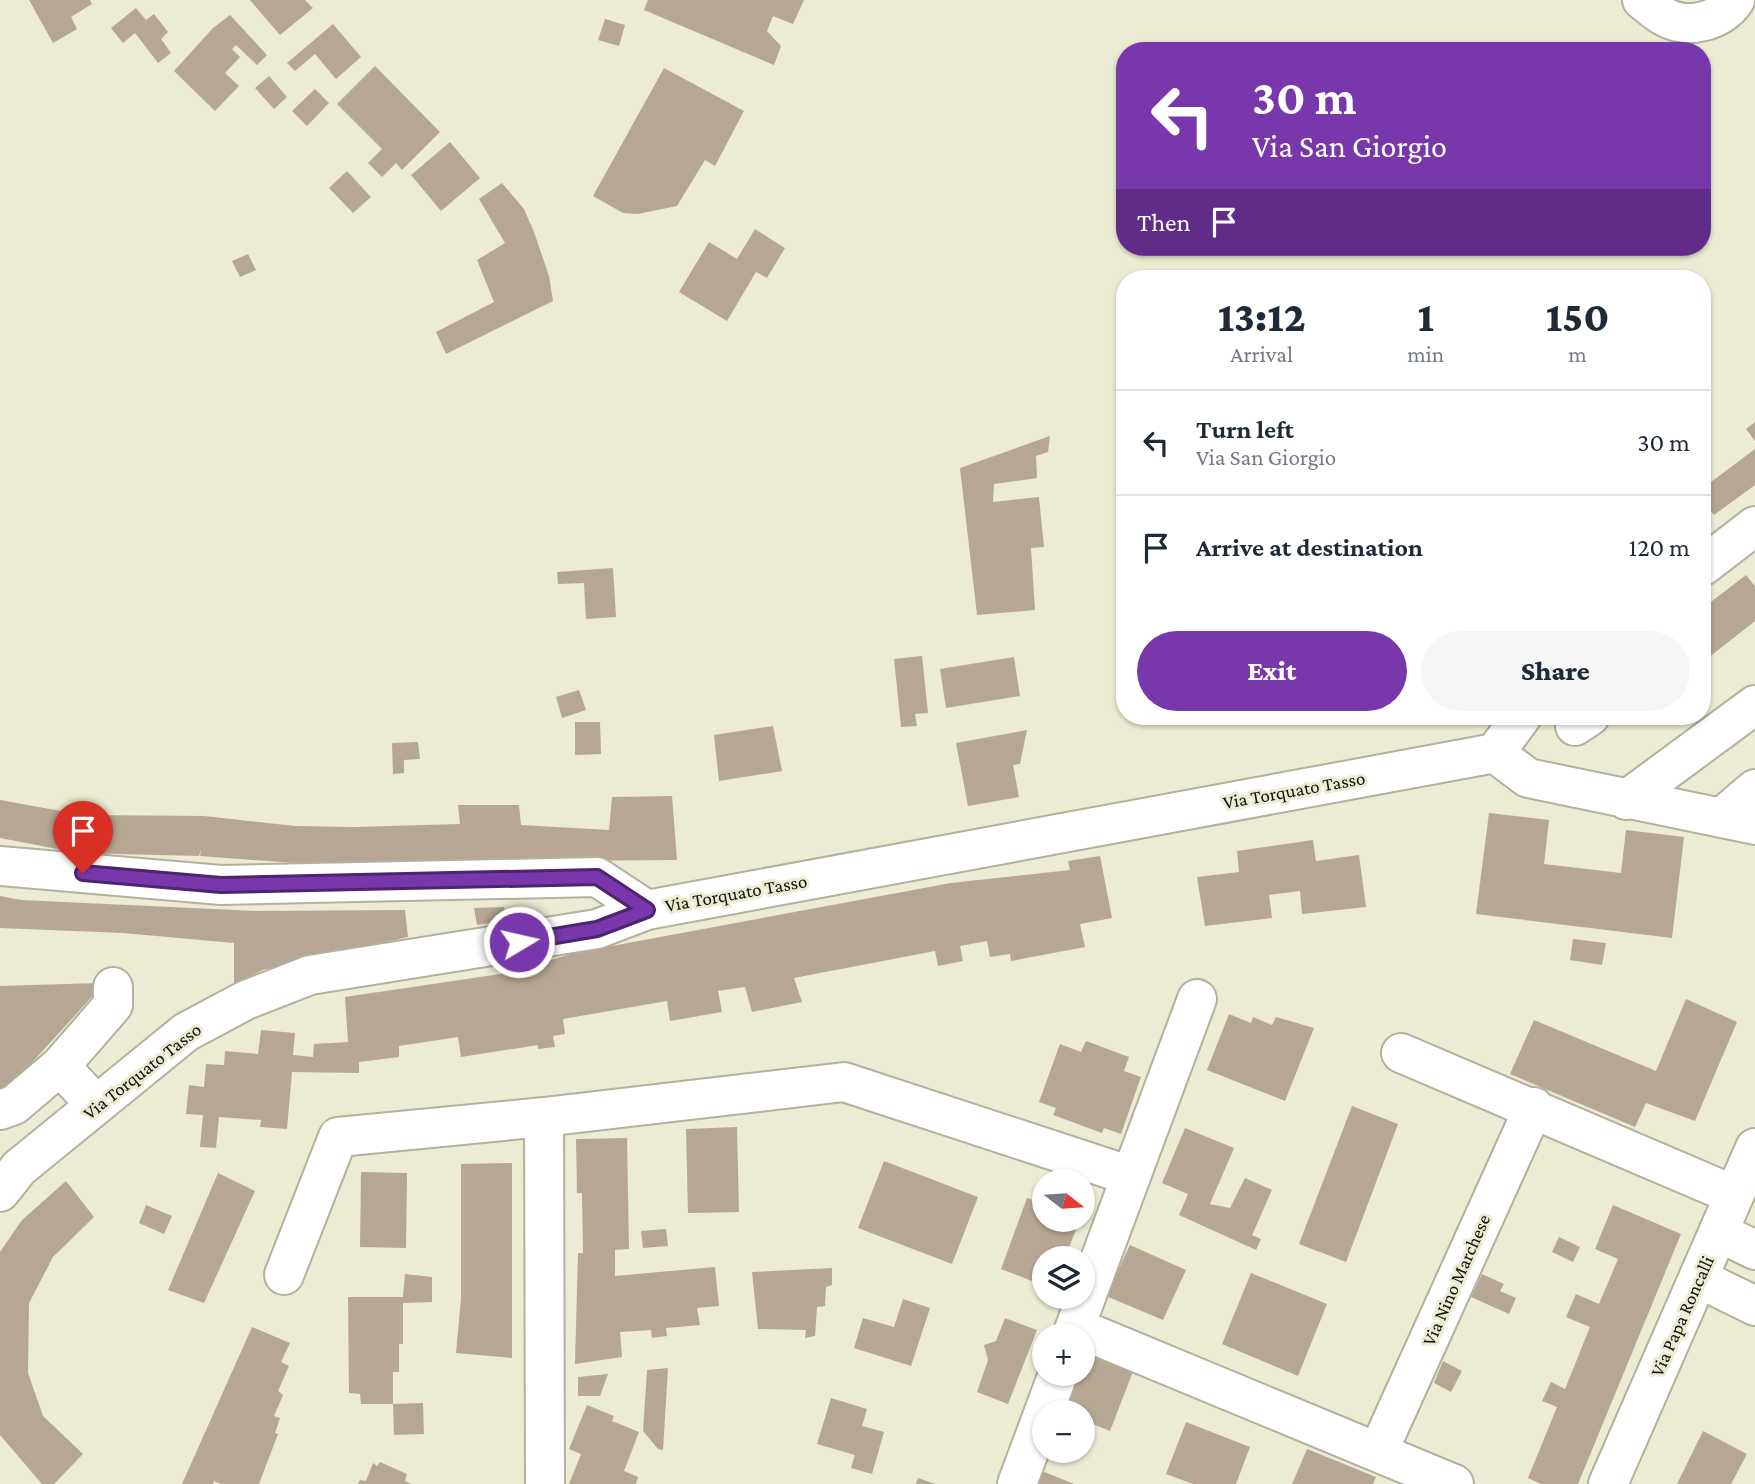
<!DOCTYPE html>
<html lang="en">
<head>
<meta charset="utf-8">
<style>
	body { margin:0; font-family:"Crimson Pro",serif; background:#f6f6f7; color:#1f2937; height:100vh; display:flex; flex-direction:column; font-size:26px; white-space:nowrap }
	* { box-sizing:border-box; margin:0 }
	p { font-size:23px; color:#747a83 }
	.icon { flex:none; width:38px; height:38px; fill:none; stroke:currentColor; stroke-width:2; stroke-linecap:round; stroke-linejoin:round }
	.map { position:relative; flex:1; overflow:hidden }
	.panel { position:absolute; left:1116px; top:270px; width:595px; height:455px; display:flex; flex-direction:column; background:#fff; border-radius:28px; box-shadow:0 2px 5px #0004 }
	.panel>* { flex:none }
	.guide { position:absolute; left:1116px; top:42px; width:595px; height:214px; border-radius:28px; box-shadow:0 2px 5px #0004; background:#7837ab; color:#fff; overflow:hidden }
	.needle { width:46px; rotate:107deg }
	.fabs { position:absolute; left:1032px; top:1169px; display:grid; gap:14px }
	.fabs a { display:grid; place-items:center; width:63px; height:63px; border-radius:50%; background:#fff; box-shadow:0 2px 5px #0004; font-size:35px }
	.pin { position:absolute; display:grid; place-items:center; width:60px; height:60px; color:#fff; margin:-72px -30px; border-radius:50% 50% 50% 0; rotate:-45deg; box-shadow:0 0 7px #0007 }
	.pin .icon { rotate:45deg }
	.me { position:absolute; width:77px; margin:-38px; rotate:81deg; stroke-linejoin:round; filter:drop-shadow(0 0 5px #0008) }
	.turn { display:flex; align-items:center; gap:24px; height:147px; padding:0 21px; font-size:32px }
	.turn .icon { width:91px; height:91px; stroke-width:2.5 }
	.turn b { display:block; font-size:49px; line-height:60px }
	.then { display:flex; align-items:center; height:66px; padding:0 21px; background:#0003; gap:14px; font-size:26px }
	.eta { display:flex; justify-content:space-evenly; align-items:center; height:119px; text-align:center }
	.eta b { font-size:42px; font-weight:800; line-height:49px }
	.primary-button { display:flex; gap:14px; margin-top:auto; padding:14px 21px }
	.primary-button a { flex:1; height:80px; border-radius:42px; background:#7837ab; color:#fff; font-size:28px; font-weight:800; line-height:80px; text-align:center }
	.primary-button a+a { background:#f6f6f7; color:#1f2937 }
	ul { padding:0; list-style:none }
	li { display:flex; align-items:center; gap:21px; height:105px; padding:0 21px; border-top:2px solid #e0e1e3 }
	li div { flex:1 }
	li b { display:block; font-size:26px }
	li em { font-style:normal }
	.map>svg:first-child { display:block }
	.building { fill:#b6a794 }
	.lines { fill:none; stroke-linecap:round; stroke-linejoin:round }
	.minor-casing { stroke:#b3b19b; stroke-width:42 }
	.minor { stroke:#fff; stroke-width:38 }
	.route-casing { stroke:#4e246f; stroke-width:18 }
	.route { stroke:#7837ab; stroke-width:12 }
	.labels { text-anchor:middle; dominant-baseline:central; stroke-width:6; stroke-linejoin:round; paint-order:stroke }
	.street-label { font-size:19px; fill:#101008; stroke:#ecebd3 }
</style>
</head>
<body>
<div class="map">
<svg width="1755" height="1484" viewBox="0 0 1755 1484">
	<rect width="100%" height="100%" fill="#ecebd3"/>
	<path class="building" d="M29,0H90L92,4L71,17L77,29L53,43Z
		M250,0H305L313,8L280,35Z
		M648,0H804L793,24L773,16L767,31L781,46L774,65L644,10Z
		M136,8L146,20L154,14L168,32L161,39L171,53L158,63L135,33L123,43L111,28Z
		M230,15L267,55L257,65L236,45L232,49L240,57L225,73L239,86L215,111L174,71L213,28Z
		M605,19L625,25L619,46L598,40Z
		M333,24L361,57L336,79L315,54L295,71L287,63Z
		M375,66L440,132L402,170L396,163L382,177L368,163L382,149L337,104Z
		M664,68L744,111L715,166L705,160L677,206L638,214L623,213L593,196Z
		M269,76L287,97L274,109L255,88Z
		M315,89L329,103L307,126L292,111Z
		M450,142L480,178L441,211L411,175Z
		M347,171L371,197L353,213L329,188Z
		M502,183L524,209L534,232L549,276L553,301L446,354L436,332L494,302L477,260L505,243L479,199Z
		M755,229L785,248L767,278L756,272L727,321L679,292L709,242L737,259Z
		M248,254L256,270L240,277L232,261Z
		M1755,422V441L1746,429Z
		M1050,436L1048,452L1036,456L1037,478L994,484L993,502L1039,497L1044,547L1031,548L1035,610L977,615L960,468Z
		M1755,449V485L1714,515L1703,501V488Z
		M613,568L616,617L586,619L584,583L558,584L557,572Z
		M1746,575L1755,586V621L1703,662V608Z
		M922,656L928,713L915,714L917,726L901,727L894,659Z
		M1014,657L1020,696L946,708L940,669Z
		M579,690L586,710L562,718L556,697Z
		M575,722H600L601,754L575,755Z
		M773,726L782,771L719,781L714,735Z
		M1027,730L1020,764L1013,765L1019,797L968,806L956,743Z
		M418,742L420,759L404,760V773L393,774L392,743Z
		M672,796L677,860L295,863L200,856L201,850L199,856L78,853L0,838V800L83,815L204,816L295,826L354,827L460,824L458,805H519L521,825L609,830L612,797Z
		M1489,813L1549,820L1544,864L1621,873L1626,830L1684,837L1672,938L1476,914Z
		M1313,840L1316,861L1359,855L1366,907L1302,914L1300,891L1269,895L1272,918L1205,926L1197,877L1239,872L1237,851Z
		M1100,856L1112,918L1080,924L1085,947L1011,961L1010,954L990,957L987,941L960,946L963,961L938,966L935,951L794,978L802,1002L752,1012L745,987L718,991L722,1012L670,1021L667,1001L563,1019L565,1034L553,1036L555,1047L538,1049V1045L461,1057L458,1037L399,1046V1057L359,1062V1073L292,1072L287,1129L260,1127L261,1120L219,1117L216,1148L200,1147L203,1115L186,1114L189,1085L204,1087L206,1064L224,1065L225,1051L258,1054L261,1030L295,1033L293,1055L313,1057L314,1044L348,1042L345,997L507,973L574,953L951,883L1070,870L1068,861Z
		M0,896L21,900L258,911L405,910L408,937L262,970L234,986V943L123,933L0,928Z
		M504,907L507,921L477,925L474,908Z
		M1573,939L1606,943L1602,965L1570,960Z
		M100,983L99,989L7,1090L0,1091V986Z
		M1686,999L1737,1022L1695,1121L1646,1103L1635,1127L1510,1074L1534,1020L1656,1071Z
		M1229,1014L1251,1023L1253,1017L1272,1025L1276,1017L1314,1028L1285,1101L1207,1070Z
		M1086,1041L1129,1057L1124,1071L1141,1077L1121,1134L1104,1128L1102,1133L1053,1115L1056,1108L1039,1102L1060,1044L1081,1052Z
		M1352,1106L1398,1124L1346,1262L1299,1244Z
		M737,1127L739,1212L688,1213L686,1129Z
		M1185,1128L1234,1148L1210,1204L1230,1208L1245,1178L1272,1190L1252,1235L1261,1239L1256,1250L1179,1215L1188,1194L1162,1183Z
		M627,1138L629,1249L615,1250V1276L715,1267L719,1306L697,1308L700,1325L666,1328L667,1336L652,1338L651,1330L620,1332L622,1357L575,1364L578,1253H583L582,1193H577L576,1139Z
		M884,1161L978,1197L952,1264L858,1228Z
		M512,1163V1358L456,1353L461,1299V1164Z
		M361,1172L407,1173L406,1248L360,1247Z
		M218,1173L255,1191L204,1303L168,1290Z
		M66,1181L94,1217L53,1257L29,1303L28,1373L43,1416L83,1454L54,1484H42L0,1435V1252L22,1220Z
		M1027,1198L1045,1204V1220L1077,1227L1065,1258H1045V1277L1035,1273L1032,1281L1001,1269Z
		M146,1205L172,1216L164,1234L139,1223Z
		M1613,1205L1681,1234L1578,1484H1541L1528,1478L1557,1407L1542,1401L1551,1382L1565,1389L1590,1327L1566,1317L1576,1294L1599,1304L1618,1259L1595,1249Z
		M666,1229L668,1246L643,1248L641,1231Z
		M1559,1237L1580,1247L1573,1262L1552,1252Z
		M1130,1245L1186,1270L1163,1320L1106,1296Z
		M832,1268V1285L826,1287L825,1306L817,1307L815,1336L805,1338L806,1330L758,1329L752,1272Z
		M1251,1273L1327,1304L1298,1376L1222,1344Z
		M405,1274L432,1277V1302L403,1303V1344H399V1372H393V1404L423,1403L424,1434L394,1435L393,1404H361L360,1394L349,1393L348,1297H403Z
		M1482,1274L1504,1284L1500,1291L1516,1298L1509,1314L1471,1297Z
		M903,1299L930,1308L911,1366L854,1348L863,1318L894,1327Z
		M1005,1318L1037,1330L1008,1404L977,1392L988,1360L984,1345L996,1341Z
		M252,1327L290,1343L281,1362L289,1366L278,1391L283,1395L274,1416L280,1418L275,1433L278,1434L259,1484H221L214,1481L213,1484H182Z
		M1083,1350L1134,1369L1110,1431L1083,1420V1412H1062L1074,1374H1083Z
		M1443,1361L1462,1371L1451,1392L1434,1383Z
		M668,1368L663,1450L658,1449L643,1431L647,1370Z
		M608,1374L600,1396H578V1377Z
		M831,1398L867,1409L862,1426L884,1432L872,1474L851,1468L855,1455L817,1444Z
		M587,1405L614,1416L612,1421L639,1432L624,1471L638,1477L636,1484H569L581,1454L569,1449Z
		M1186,1422L1250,1447L1236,1484H1193L1166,1474Z
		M1703,1431L1747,1454L1731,1484H1677Z
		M1307,1449L1376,1477L1373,1484H1292Z
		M380,1462L407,1474L405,1481L411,1484H358L360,1480L366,1481L373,1463L377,1466Z
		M1037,1469L1074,1484H1032Z
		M918,1478L935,1484H916Z"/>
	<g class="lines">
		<defs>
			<path id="minor" d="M1642,0C1649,5 1656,12 1665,17C1688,30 1721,21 1735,0
				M1703,566L1755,526
				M1575,726L1590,716
				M1495,753L1528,778L1755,825
				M1626,800L1755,705
				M1721,818L1755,789
				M0,866L221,885L597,877L647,910
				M1401,1053L1734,1195
				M96,1105L60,1066L113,1005V987
				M0,1110L14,1105L60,1066
				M0,1192L19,1168L186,1032L246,1000L310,975L597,929L647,910L1495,753L1522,716
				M1718,1232L1755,1250
				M284,1275L338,1137L544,1117
				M1698,1278L1755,1306
				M1075,1327L1454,1484
				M1072,1335L1197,999
				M1378,1452L1534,1107
				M545,1484L544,1117L844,1082L1131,1176
				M1017,1484L1058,1374
				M1608,1484L1755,1148"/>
		</defs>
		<use href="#minor" class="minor-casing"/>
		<use href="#minor" class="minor"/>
	</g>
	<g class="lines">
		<defs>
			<path id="route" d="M83,873L221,885L597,877L647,910L597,929L519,942"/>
		</defs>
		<use href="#route" class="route-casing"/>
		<use href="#route" class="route"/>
	</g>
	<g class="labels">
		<g class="street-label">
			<text transform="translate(1294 790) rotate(-10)">Via Torquato Tasso</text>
			<text transform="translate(736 893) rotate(-10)">Via Torquato Tasso</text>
			<text transform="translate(142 1071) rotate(-38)">Via Torquato Tasso</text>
			<text transform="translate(1456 1280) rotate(-66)">Via Nino Marchese</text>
			<text transform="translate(1682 1316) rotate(-66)">Via Papa Roncalli</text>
		</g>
	</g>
</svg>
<div class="fabs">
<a><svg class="needle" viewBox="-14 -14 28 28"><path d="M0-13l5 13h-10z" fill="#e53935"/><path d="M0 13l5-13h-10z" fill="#747a83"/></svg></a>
<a><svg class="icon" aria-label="layers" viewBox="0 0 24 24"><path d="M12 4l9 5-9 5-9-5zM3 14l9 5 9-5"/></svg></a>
<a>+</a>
<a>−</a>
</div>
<div class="pin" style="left:83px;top:873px;background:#d93025"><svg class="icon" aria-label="arrive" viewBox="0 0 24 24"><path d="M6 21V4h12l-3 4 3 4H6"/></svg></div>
<svg class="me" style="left:519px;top:942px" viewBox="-20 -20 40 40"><circle r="17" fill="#7837ab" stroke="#fff" stroke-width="3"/><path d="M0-11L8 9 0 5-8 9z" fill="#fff"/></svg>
<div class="guide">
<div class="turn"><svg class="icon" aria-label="left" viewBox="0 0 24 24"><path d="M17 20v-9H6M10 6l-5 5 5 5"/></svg><div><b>30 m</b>Via San Giorgio</div></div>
<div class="then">Then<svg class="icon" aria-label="arrive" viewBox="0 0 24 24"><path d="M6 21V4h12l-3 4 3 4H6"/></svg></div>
</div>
<section class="panel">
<div class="eta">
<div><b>13:12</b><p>Arrival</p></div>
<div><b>1</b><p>min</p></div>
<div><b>150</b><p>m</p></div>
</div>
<ul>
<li><svg class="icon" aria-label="left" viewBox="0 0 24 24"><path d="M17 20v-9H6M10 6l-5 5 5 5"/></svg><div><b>Turn left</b><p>Via San Giorgio</p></div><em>30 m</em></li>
<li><svg class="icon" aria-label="arrive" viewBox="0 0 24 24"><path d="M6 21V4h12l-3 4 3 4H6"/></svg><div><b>Arrive at destination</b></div><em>120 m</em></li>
</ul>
<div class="primary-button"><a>Exit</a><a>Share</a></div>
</section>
</div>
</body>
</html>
